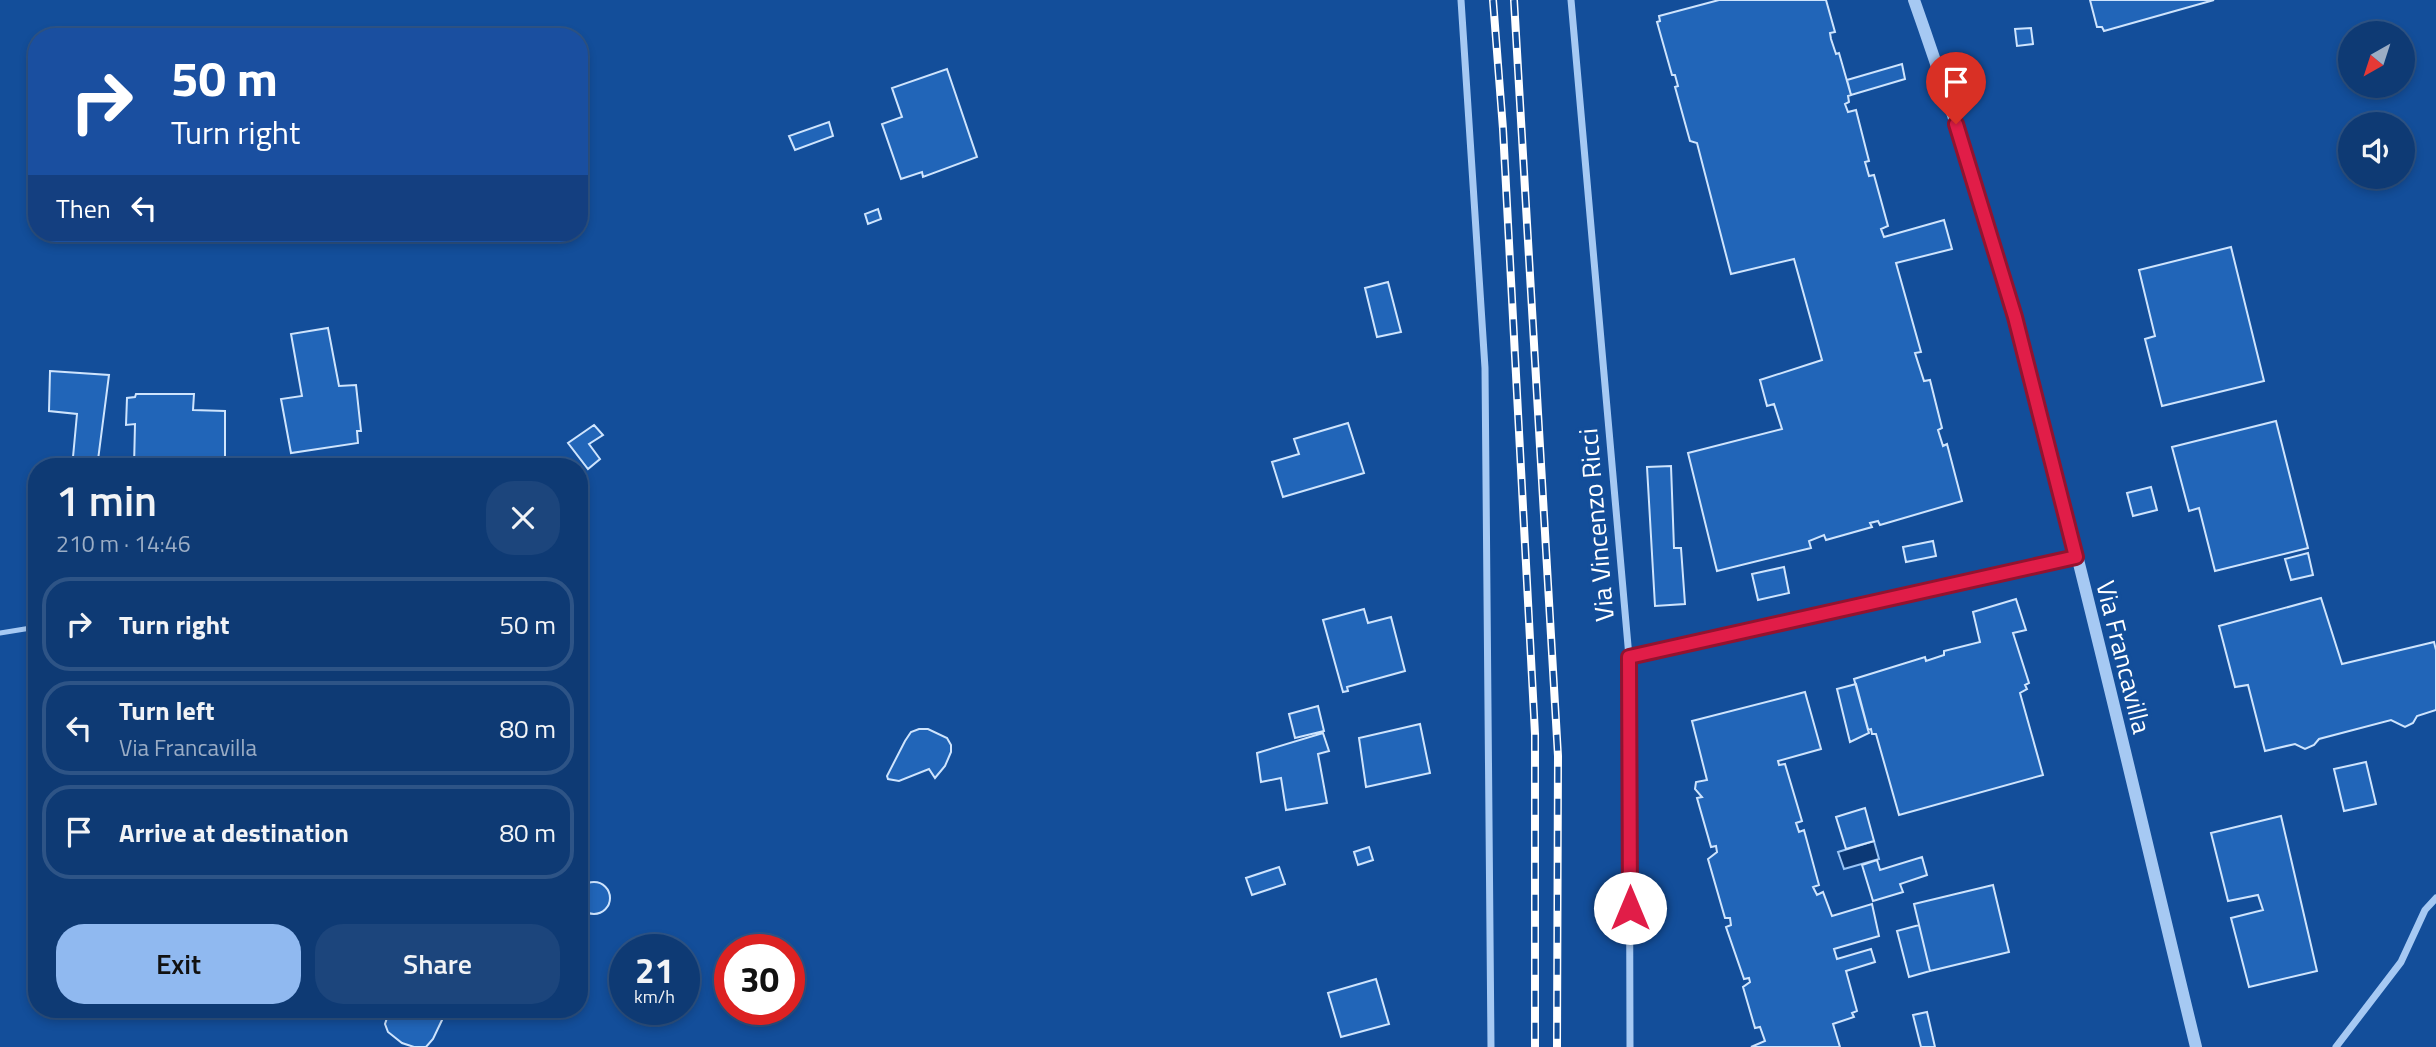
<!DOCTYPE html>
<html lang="en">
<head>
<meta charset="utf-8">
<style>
	body { margin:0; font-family:"Titillium Web",sans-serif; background:#1c457c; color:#f1f3f6; height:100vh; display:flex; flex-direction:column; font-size:26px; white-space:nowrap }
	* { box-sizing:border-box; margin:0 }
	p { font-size:23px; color:#9badc5 }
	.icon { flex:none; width:38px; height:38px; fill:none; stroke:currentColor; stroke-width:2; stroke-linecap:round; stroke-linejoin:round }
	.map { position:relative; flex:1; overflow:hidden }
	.sheet { position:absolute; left:28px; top:458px; width:560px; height:560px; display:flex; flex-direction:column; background:#0e3a74; border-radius:28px; box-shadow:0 4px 10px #0003,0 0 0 2px #2e5486 }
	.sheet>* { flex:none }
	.top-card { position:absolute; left:28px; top:28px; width:560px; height:214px; border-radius:28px; box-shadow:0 4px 10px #0003,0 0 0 2px #2e5486; background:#1a4fa0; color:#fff; overflow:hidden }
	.needle { width:46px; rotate:219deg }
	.fabs { position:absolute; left:2338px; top:21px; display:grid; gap:14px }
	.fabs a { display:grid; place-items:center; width:77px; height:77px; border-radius:50%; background:#0e3a74; box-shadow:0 4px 10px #0003,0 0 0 2px #2e5486; font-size:35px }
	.speed { position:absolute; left:609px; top:934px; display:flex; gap:14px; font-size:35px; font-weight:700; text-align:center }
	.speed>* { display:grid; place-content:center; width:91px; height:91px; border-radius:50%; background:#0e3a74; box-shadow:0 4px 10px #0003,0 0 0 2px #2e5486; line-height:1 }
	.speed small { font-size:18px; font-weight:400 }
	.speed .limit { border:10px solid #d22; background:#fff; color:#111 }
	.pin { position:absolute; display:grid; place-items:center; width:60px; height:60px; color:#fff; margin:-72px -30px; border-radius:50% 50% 50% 0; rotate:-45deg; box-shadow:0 0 7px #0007 }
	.pin .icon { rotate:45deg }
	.me { position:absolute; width:77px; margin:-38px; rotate:0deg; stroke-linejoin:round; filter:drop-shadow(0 0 5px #0008) }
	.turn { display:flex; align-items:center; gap:24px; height:147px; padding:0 28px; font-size:32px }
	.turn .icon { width:91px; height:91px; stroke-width:2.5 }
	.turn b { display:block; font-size:49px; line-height:60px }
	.then { display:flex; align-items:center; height:66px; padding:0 28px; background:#0003; gap:14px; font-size:26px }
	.round { display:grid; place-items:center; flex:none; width:74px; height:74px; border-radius:28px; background:#1c457c }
	.head { display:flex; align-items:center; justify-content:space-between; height:119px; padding:0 28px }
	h1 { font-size:42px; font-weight:600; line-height:52px }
	.primary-button { display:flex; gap:14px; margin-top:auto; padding:14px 28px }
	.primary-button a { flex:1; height:80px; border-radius:28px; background:#90b9f0; color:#111; font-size:28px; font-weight:600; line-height:80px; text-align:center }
	.primary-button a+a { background:#1c457c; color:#f1f3f6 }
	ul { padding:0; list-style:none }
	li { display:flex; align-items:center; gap:21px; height:94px; margin:0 14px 10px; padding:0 14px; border:4px solid #2e5486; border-radius:28px }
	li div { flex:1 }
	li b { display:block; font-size:26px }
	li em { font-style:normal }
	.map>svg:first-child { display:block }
	.water { fill:#0c3976; stroke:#98c4f6; stroke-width:2 }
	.building { fill:#2165b8; stroke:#cee4fd; stroke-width:2 }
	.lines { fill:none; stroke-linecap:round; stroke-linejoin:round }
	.service { stroke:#a6c9f3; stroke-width:5 }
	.minor { stroke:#a6c9f3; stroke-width:7 }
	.tertiary { stroke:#a6c9f3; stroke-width:12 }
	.rail-casing { stroke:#fff; stroke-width:8 }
	.rail { stroke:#134e9a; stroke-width:5; stroke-dasharray:16; stroke-linecap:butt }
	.route-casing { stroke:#92132f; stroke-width:18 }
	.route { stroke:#e11d48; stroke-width:12 }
	.labels { text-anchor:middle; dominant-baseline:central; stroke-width:7; stroke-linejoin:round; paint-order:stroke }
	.street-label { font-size:26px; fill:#fff; stroke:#134e9a }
</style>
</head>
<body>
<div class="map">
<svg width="2436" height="1047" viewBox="0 0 2436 1047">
	<rect width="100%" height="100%" fill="#134e9a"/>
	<path class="water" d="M1874,841L1879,859L1844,869L1838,852Z"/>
	<path class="building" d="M1719,0H1826L1835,32L1830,33L1831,39L1836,54L1839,53L1851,95L1848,96L1849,102L1845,104L1848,112L1856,110L1869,161L1865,162L1869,176L1874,175L1888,226L1881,229L1884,237L1944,220L1952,249L1896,263L1921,352L1915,353L1924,381L1930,380L1942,428L1938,430L1943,446L1947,444L1962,501L1880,525L1878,521L1870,523L1872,527L1826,540L1824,535L1809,541L1811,548L1717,571L1688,453L1782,429L1774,404L1767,406L1760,380L1822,360L1794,259L1731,274L1697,143L1690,141L1675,87L1678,86L1675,75H1672L1657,22L1660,21L1659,16Z
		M2090,0H2214L2104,31L2102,27H2097Z
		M2031,28L2033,44L2017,46L2015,29Z
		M1902,64L1905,79L1851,95L1847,80Z
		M947,69L977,157L923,177L922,172L901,179L882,124L902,117L892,88Z
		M829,122L833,136L795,150L789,136Z
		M878,209L881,219L868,224L865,214Z
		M2231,247L2264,381L2162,406L2145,339L2155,336L2139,270Z
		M1388,282L1401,332L1377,337L1365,288Z
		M328,328L339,386L356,385L361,431H357L358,443L291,453L281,399L302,396L291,334Z
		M50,371L109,375L98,460L73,457L77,414L49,411Z
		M136,394H194L193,410L225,411V467H134L135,424L126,425L127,398L135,397Z
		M2276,421L2308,548L2215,571L2199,508L2189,511L2172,447Z
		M1348,423L1364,473L1283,497L1272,462L1299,454L1294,439Z
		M594,425L603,435L589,444L600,459L588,469L568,443Z
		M1671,466L1674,548H1681L1685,604L1655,606L1647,467Z
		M2151,487L2157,510L2133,516L2127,493Z
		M1933,541L1936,556L1906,562L1903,547Z
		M2308,553L2313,575L2291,580L2285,559Z
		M1784,567L1789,593L1758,600L1752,574Z
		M2321,598L2342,664L2434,642L2436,650V710L2417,716L2413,723L2405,727L2391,720L2319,739L2314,745L2305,749L2295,744L2265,751L2248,685L2235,687L2219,626Z
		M2016,599L2026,630L2013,633L2029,683L2025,685L2027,689L2020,693L2043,775L1899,815L1876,734H1872L1871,729L1868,730L1854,679L1925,657L1926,661L1944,655V651L1980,642L1973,612Z
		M1364,609L1368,623L1391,617L1405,671L1347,687L1348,691L1343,692L1323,620Z
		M1856,684L1869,733L1850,742L1837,689Z
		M1805,692L1821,749L1778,761L1779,765L1785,764L1802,821L1796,823L1799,832L1804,830L1819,885L1813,887L1817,895L1823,892L1832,916L1872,904L1879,936L1834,949L1837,959L1871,949L1875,962L1846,971L1857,1011L1852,1013L1854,1017L1833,1024L1840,1047H1751L1765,1041L1760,1027L1755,1028L1743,987L1750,982L1749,978L1744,979L1726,927L1731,925L1730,918H1725L1708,859L1717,852L1716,846L1711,847L1697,798L1702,797L1695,789L1696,782L1707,780L1692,721Z
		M1318,706L1324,731L1295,738L1289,714Z
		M1420,724L1430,773L1366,787L1359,738Z
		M919,729H928L947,738L951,745V752L945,766L935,778L929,769L899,781L888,779L887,776L905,741L911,732Z
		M1323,733L1329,751L1318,754L1327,803L1286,810L1281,778L1261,782L1257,753Z
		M2366,762L2376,804L2344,811L2334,769Z
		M1865,808L1874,841L1846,849L1836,817Z
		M2281,816L2317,971L2249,987L2231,918L2263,910L2258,895L2228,901L2211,833Z
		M1369,847L1373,860L1358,865L1354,852Z
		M1922,857L1927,875L1900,884L1903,892L1873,901L1862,865L1877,860L1880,870Z
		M1279,867L1285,884L1252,895L1246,878Z
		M578 898a16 16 0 1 1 32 0a16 16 0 1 1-32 0Z
		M1993,885L2009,952L1930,971L1914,904Z
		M1919,925L1930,971L1909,977L1897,931Z
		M1376,979L1389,1024L1341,1037L1328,993Z
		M400,1010H440L442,1020L433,1039L426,1047H414L402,1043L388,1032L385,1024L387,1018L397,1017Z
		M1927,1012L1935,1047H1921L1913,1015Z"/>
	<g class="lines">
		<path class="service" d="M0,633L37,627"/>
		<path class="minor" d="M1461,0L1485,368L1491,1047
			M1571,0L1629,657L1630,1047
			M1629,657L2076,557
			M2336,1047L2401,962L2425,910L2436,898"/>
		<path class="tertiary" d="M1914,0C2035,341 2110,696 2196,1047"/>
		<defs>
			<path id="rail" d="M1493,0L1503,129L1535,734V1047
				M1514,0L1558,756L1557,1047"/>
		</defs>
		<use href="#rail" class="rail-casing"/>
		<use href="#rail" class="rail"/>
	</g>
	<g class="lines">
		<defs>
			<path id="route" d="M1630,908L1629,657L2076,557L2015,317L1956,124"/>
		</defs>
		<use href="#route" class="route-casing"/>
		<use href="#route" class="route"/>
	</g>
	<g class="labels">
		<g class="street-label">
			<text transform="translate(1596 525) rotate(-95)">Via Vincenzo Ricci</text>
			<text transform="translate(2124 657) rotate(76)">Via Francavilla</text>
		</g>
	</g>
</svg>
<div class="fabs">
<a><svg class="needle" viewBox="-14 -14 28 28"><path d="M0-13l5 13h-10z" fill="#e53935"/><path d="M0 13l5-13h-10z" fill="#9badc5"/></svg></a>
<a><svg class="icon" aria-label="sound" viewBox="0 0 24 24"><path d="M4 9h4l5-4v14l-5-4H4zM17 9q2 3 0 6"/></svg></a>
</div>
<div class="speed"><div>21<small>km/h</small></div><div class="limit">30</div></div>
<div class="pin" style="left:1956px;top:124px;background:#d93025"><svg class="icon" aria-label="arrive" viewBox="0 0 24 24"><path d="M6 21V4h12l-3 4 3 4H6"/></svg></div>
<svg class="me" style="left:1630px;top:908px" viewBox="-20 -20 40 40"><circle r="19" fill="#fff"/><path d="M0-13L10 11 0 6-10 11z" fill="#e11d48"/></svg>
<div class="top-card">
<div class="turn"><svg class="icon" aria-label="right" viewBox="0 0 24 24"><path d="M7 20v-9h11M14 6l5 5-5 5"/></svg><div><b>50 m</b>Turn right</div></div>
<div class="then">Then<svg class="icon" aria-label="left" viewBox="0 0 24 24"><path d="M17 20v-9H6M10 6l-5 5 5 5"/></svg></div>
</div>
<section class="sheet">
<div class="head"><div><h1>1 min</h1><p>210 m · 14:46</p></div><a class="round"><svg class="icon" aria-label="close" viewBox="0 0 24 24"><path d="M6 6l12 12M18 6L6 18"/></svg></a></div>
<ul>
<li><svg class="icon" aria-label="right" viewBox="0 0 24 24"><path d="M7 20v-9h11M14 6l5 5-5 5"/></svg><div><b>Turn right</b></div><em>50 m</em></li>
<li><svg class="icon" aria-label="left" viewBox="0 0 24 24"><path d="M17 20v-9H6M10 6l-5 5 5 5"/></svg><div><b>Turn left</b><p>Via Francavilla</p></div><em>80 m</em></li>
<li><svg class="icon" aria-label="arrive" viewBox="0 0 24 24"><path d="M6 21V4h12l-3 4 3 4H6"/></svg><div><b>Arrive at destination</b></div><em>80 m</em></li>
</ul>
<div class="primary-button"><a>Exit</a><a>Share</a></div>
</section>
</div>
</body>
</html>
